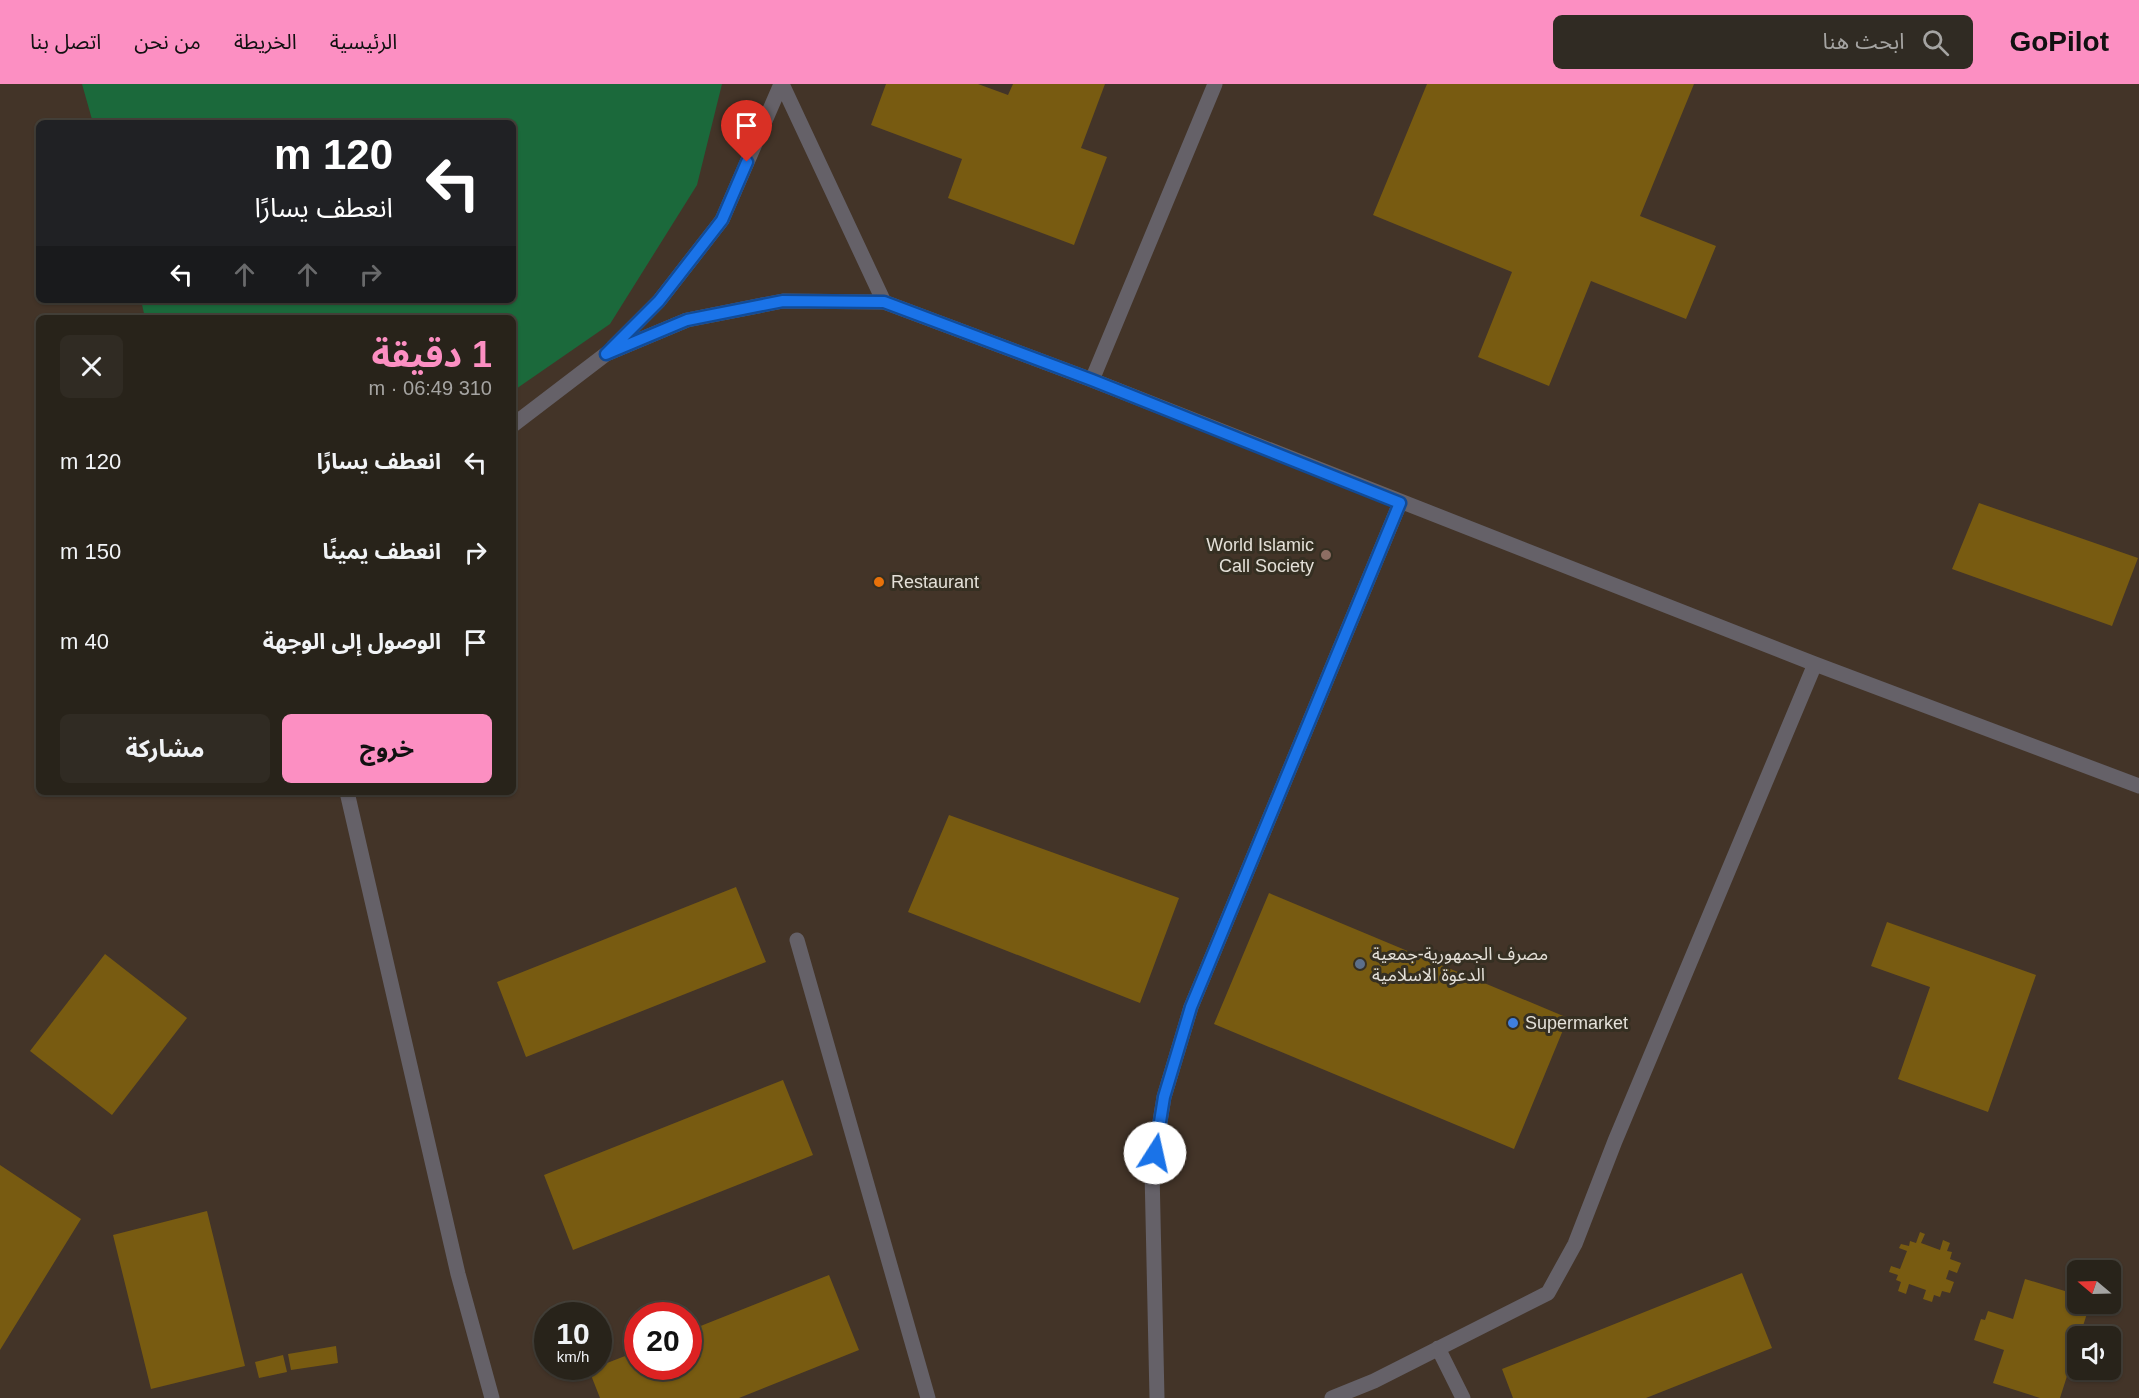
<!DOCTYPE html>
<html lang="ar">
<head>
<meta charset="utf-8">
<style>
	body { margin:0; font-family:Arial,"Noto Sans Arabic",sans-serif; background:#302b23; color:#f1f3f6; direction:rtl; height:100vh; display:flex; flex-direction:column; font-size:22px; white-space:nowrap }
	* { box-sizing:border-box; margin:0 }
	p { font-size:20px; color:#a5a4a2 }
	.icon { flex:none; width:33px; height:33px; fill:none; stroke:currentColor; stroke-width:2; stroke-linecap:round; stroke-linejoin:round }
	.map { position:relative; flex:1; overflow:hidden; direction:ltr }
	.drawer { position:absolute; left:36px; top:231px; width:480px; height:480px; display:flex; flex-direction:column; background:#28231a; border-radius:9px; box-shadow:0 2px 4px #0004,0 0 0 2px #444039; direction:rtl }
	.drawer>* { flex:none }
	.top-card { position:absolute; left:36px; top:36px; width:480px; height:183px; border-radius:9px; box-shadow:0 2px 4px #0004,0 0 0 2px #444039; direction:rtl; background:#202124; color:#fff; overflow:hidden }
	.needle { width:39px; rotate:289deg }
	.tools { position:absolute; left:2067px; top:1176px; display:grid; gap:12px }
	.tools a { display:grid; place-items:center; width:54px; height:54px; border-radius:9px; background:#28231a; box-shadow:0 2px 4px #0004,0 0 0 2px #444039; font-size:30px }
	.speed { position:absolute; left:534px; top:1218px; display:flex; gap:12px; font-size:30px; font-weight:700; text-align:center }
	.speed>* { display:grid; place-content:center; width:78px; height:78px; border-radius:50%; background:#28231a; box-shadow:0 2px 4px #0004,0 0 0 2px #444039; line-height:1 }
	.speed small { font-size:15px; font-weight:400 }
	.speed .limit { border:9px solid #d22; background:#fff; color:#111 }
	.pin { position:absolute; display:grid; place-items:center; width:51px; height:51px; color:#fff; margin:-62px -26px; border-radius:50% 50% 50% 0; rotate:-45deg; box-shadow:0 0 6px #0007 }
	.pin .icon { rotate:45deg }
	.me { position:absolute; width:66px; margin:-33px; rotate:10deg; stroke-linejoin:round; filter:drop-shadow(0 0 4px #0008) }
	.turn { display:flex; align-items:center; gap:21px; height:126px; padding:0 24px; font-size:27px }
	.turn .icon { width:78px; height:78px; stroke-width:2.5 }
	.turn b { display:block; font-size:42px; line-height:51px }
	.lanes { display:flex; align-items:center; height:57px; padding:0 24px; background:#0003; justify-content:center; gap:30px; direction:ltr }
	.lanes .off { opacity:.35 }
	.round { display:grid; place-items:center; flex:none; width:63px; height:63px; border-radius:9px; background:#302b23 }
	.overview { display:flex; align-items:center; justify-content:space-between; height:102px; padding:0 24px }
	h1 { font-size:36px; font-weight:700; line-height:45px; color:#fc8fc2 }
	.cta { display:flex; gap:12px; margin-top:auto; padding:12px 24px }
	.cta a { flex:1; height:69px; border-radius:9px; background:#fc8fc2; color:#111; font-size:24px; font-weight:700; line-height:69px; text-align:center }
	.cta a+a { background:#302b23; color:#f1f3f6 }
	ul { padding:0; list-style:none }
	li { display:flex; align-items:center; gap:18px; height:90px; padding:0 24px }
	li div { flex:1 }
	li b { display:block; font-size:22px }
	li em { font-style:normal }
	header { display:flex; align-items:center; gap:36px; box-sizing:border-box; height:84px; padding:0 30px; background:#fc8fc2; color:#111 }
	header strong { font-size:28px }
	nav { display:flex; gap:33px; margin-inline-start:auto; font-size:21px }
	.search { width:420px; height:54px; background:#302b23; display:flex; align-items:center; gap:15px; box-sizing:border-box; padding:0 21px; border-radius:9px; color:#a5a4a2; font-size:22px }
	.map>svg:first-child { display:block }
	.education { fill:#433428; fill-rule:evenodd }
	.green { fill:#1b693b }
	.building { fill:#785b11 }
	.lines { fill:none; stroke-linecap:round; stroke-linejoin:round }
	.service { stroke:#656168; stroke-width:15 }
	.route-casing { stroke:#114b97; stroke-width:15 }
	.route { stroke:#1a73e8; stroke-width:10 }
	.education-dot { fill:#8d6e63; stroke:#352f22; stroke-width:2 }
	.food-dot { fill:#e8710a; stroke:#352f22; stroke-width:2 }
	.service-dot { fill:#5c6f8a; stroke:#352f22; stroke-width:2 }
	.shop-dot { fill:#3f7fe0; stroke:#352f22; stroke-width:2 }
	.labels { text-anchor:middle; dominant-baseline:central; stroke-width:6; stroke-linejoin:round; paint-order:stroke }
	.poi-label { font-size:18px; fill:#e4e0d8; stroke:#352f22; text-anchor:start }
</style>
</head>
<body>
<header>
<strong>GoPilot</strong>
<div class="search"><svg class="icon" aria-label="search" viewBox="0 0 24 24"><circle cx="10" cy="10" r="6"/><path d="M15 15l6 6"/></svg>ابحث هنا</div>
<nav><a>الرئيسية</a><a>الخريطة</a><a>من نحن</a><a>اتصل بنا</a></nav>
</header>
<div class="map">
<svg width="2139" height="1314" viewBox="0 0 2139 1314">
	<rect width="100%" height="100%" fill="#352f22"/>
	<path class="education" d="M0,0H2139V1314H0ZM39,39H513V216H39ZM39,234H513V708H39ZM2078,1186H2110V1220H2078ZM548,1232H598V1282H548ZM638,1232H688V1282H638ZM2078,1252H2110V1286H2078Z"/>
	<path class="green" d="M82,0H722L697,101L610,240L513,307V234H145L141,216H513V39H93Z"/>
	<path class="building" d="M886,0H978L1008,11L1013,0H1105L1081,64L1107,73L1074,161L948,114L962,75L871,41Z
		M1427,0H1694L1640,132L1716,162L1686,235L1591,197L1549,302L1478,273L1512,188L1373,131Z
		M1979,419L2138,474L2112,542L1952,485Z
		M949,731L1179,814L1140,919L908,828Z
		M736,803L766,878L526,973L497,898Z
		M1269,809L1568,934L1514,1065L1214,940Z
		M1887,838L2036,891L1988,1028L1898,995L1930,903L1871,882Z
		M105,870L187,934L112,1031L30,967Z
		M783,996L813,1071L573,1166L544,1091Z
		M0,1081L81,1135L0,1266Z
		M207,1127L245,1282L151,1305L113,1151Z
		M1920,1148L1925,1150L1921,1159L1940,1166L1943,1156L1950,1159L1947,1167L1952,1168L1950,1175L1961,1179L1957,1189L1949,1186L1946,1195L1954,1198L1950,1209L1942,1207L1940,1213L1934,1211L1932,1218L1923,1215L1926,1206L1909,1200L1906,1210L1898,1207L1901,1198L1896,1196L1898,1191L1889,1188L1891,1182L1900,1185L1907,1167L1899,1164L1901,1160L1909,1162L1910,1157L1916,1159Z
		M1742,1189L1772,1264L1646,1314H1513L1502,1285Z
		M829,1191L859,1266L739,1314H600L589,1286L638,1267V1282H688V1247Z
		M2025,1195L2078,1211V1220H2090L2060,1314H2040L1993,1299L2004,1266L1974,1256L1981,1235L1985,1236L1988,1227L2013,1235Z
		M336,1262L338,1279L291,1286L288,1270Z
		M283,1271L287,1288L259,1294L255,1278Z"/>
	<g class="lines">
		<path class="service" d="M782,0L884,218
			M613,263L659,217L722,136L781,0
			M1092,296L1215,0
			M513,341L606,270L687,236L783,217L884,218L1092,296L1815,580L2139,702
			M347,708L458,1190L492,1314
			M797,856L928,1314
			M1438,1264L1463,1314
			M1157,1314L1152,1087L1164,1013L1191,923L1400,419
			M1332,1314L1374,1297L1548,1209L1575,1160L1615,1057L1815,580"/>
	</g>
	<g class="lines">
		<defs>
			<path id="route" d="M747,78L722,136L659,217L606,270L687,236L783,217L884,218L1092,296L1400,419L1191,923L1164,1013L1155,1069"/>
		</defs>
		<use href="#route" class="route-casing"/>
		<use href="#route" class="route"/>
	</g>
	<circle class="education-dot" cx="1326" cy="471" r="6"/>
	<circle class="food-dot" cx="879" cy="498" r="6"/>
	<circle class="service-dot" cx="1360" cy="880" r="6"/>
	<circle class="shop-dot" cx="1513" cy="939" r="6"/>
	<g class="labels">
		<g class="poi-label">
			<text x="1314" y="461" text-anchor="end">World Islamic<tspan x="1314" dy="21">Call Society</tspan></text>
			<text x="891" y="498">Restaurant</text>
			<text x="1372" y="870">مصرف الجمهورية-جمعية<tspan x="1372" dy="21">الدعوة الاسلامية</tspan></text>
			<text x="1525" y="939">Supermarket</text>
		</g>
	</g>
</svg>
<div class="tools">
<a><svg class="needle" viewBox="-14 -14 28 28"><path d="M0-13l5 13h-10z" fill="#e53935"/><path d="M0 13l5-13h-10z" fill="#a5a4a2"/></svg></a>
<a><svg class="icon" aria-label="sound" viewBox="0 0 24 24"><path d="M4 9h4l5-4v14l-5-4H4zM17 9q2 3 0 6"/></svg></a>
</div>
<div class="speed"><div>10<small>km/h</small></div><div class="limit">20</div></div>
<div class="pin" style="left:747px;top:78px;background:#d93025"><svg class="icon" aria-label="arrive" viewBox="0 0 24 24"><path d="M6 21V4h12l-3 4 3 4H6"/></svg></div>
<svg class="me" style="left:1155px;top:1069px" viewBox="-20 -20 40 40"><circle r="19" fill="#fff"/><path d="M0-13L10 11 0 6-10 11z" fill="#1a73e8"/></svg>
<div class="top-card">
<div class="turn"><svg class="icon" aria-label="left" viewBox="0 0 24 24"><path d="M17 20v-9H6M10 6l-5 5 5 5"/></svg><div><b>120 m</b>انعطف يسارًا</div></div>
<div class="lanes"><svg class="icon" aria-label="left" viewBox="0 0 24 24"><path d="M17 20v-9H6M10 6l-5 5 5 5"/></svg><svg class="icon off" aria-label="ahead" viewBox="0 0 24 24"><path d="M12 20V5M6 11l6-6 6 6"/></svg><svg class="icon off" aria-label="ahead" viewBox="0 0 24 24"><path d="M12 20V5M6 11l6-6 6 6"/></svg><svg class="icon off" aria-label="right" viewBox="0 0 24 24"><path d="M7 20v-9h11M14 6l5 5-5 5"/></svg></div>
</div>
<section class="drawer">
<div class="overview"><div><h1>1 دقيقة</h1><p>310 m · 06:49</p></div><a class="round"><svg class="icon" aria-label="close" viewBox="0 0 24 24"><path d="M6 6l12 12M18 6L6 18"/></svg></a></div>
<ul>
<li><svg class="icon" aria-label="left" viewBox="0 0 24 24"><path d="M17 20v-9H6M10 6l-5 5 5 5"/></svg><div><b>انعطف يسارًا</b></div><em>120 m</em></li>
<li><svg class="icon" aria-label="right" viewBox="0 0 24 24"><path d="M7 20v-9h11M14 6l5 5-5 5"/></svg><div><b>انعطف يمينًا</b></div><em>150 m</em></li>
<li><svg class="icon" aria-label="arrive" viewBox="0 0 24 24"><path d="M6 21V4h12l-3 4 3 4H6"/></svg><div><b>الوصول إلى الوجهة</b></div><em>40 m</em></li>
</ul>
<div class="cta"><a>خروج</a><a>مشاركة</a></div>
</section>
</div>
</body>
</html>
